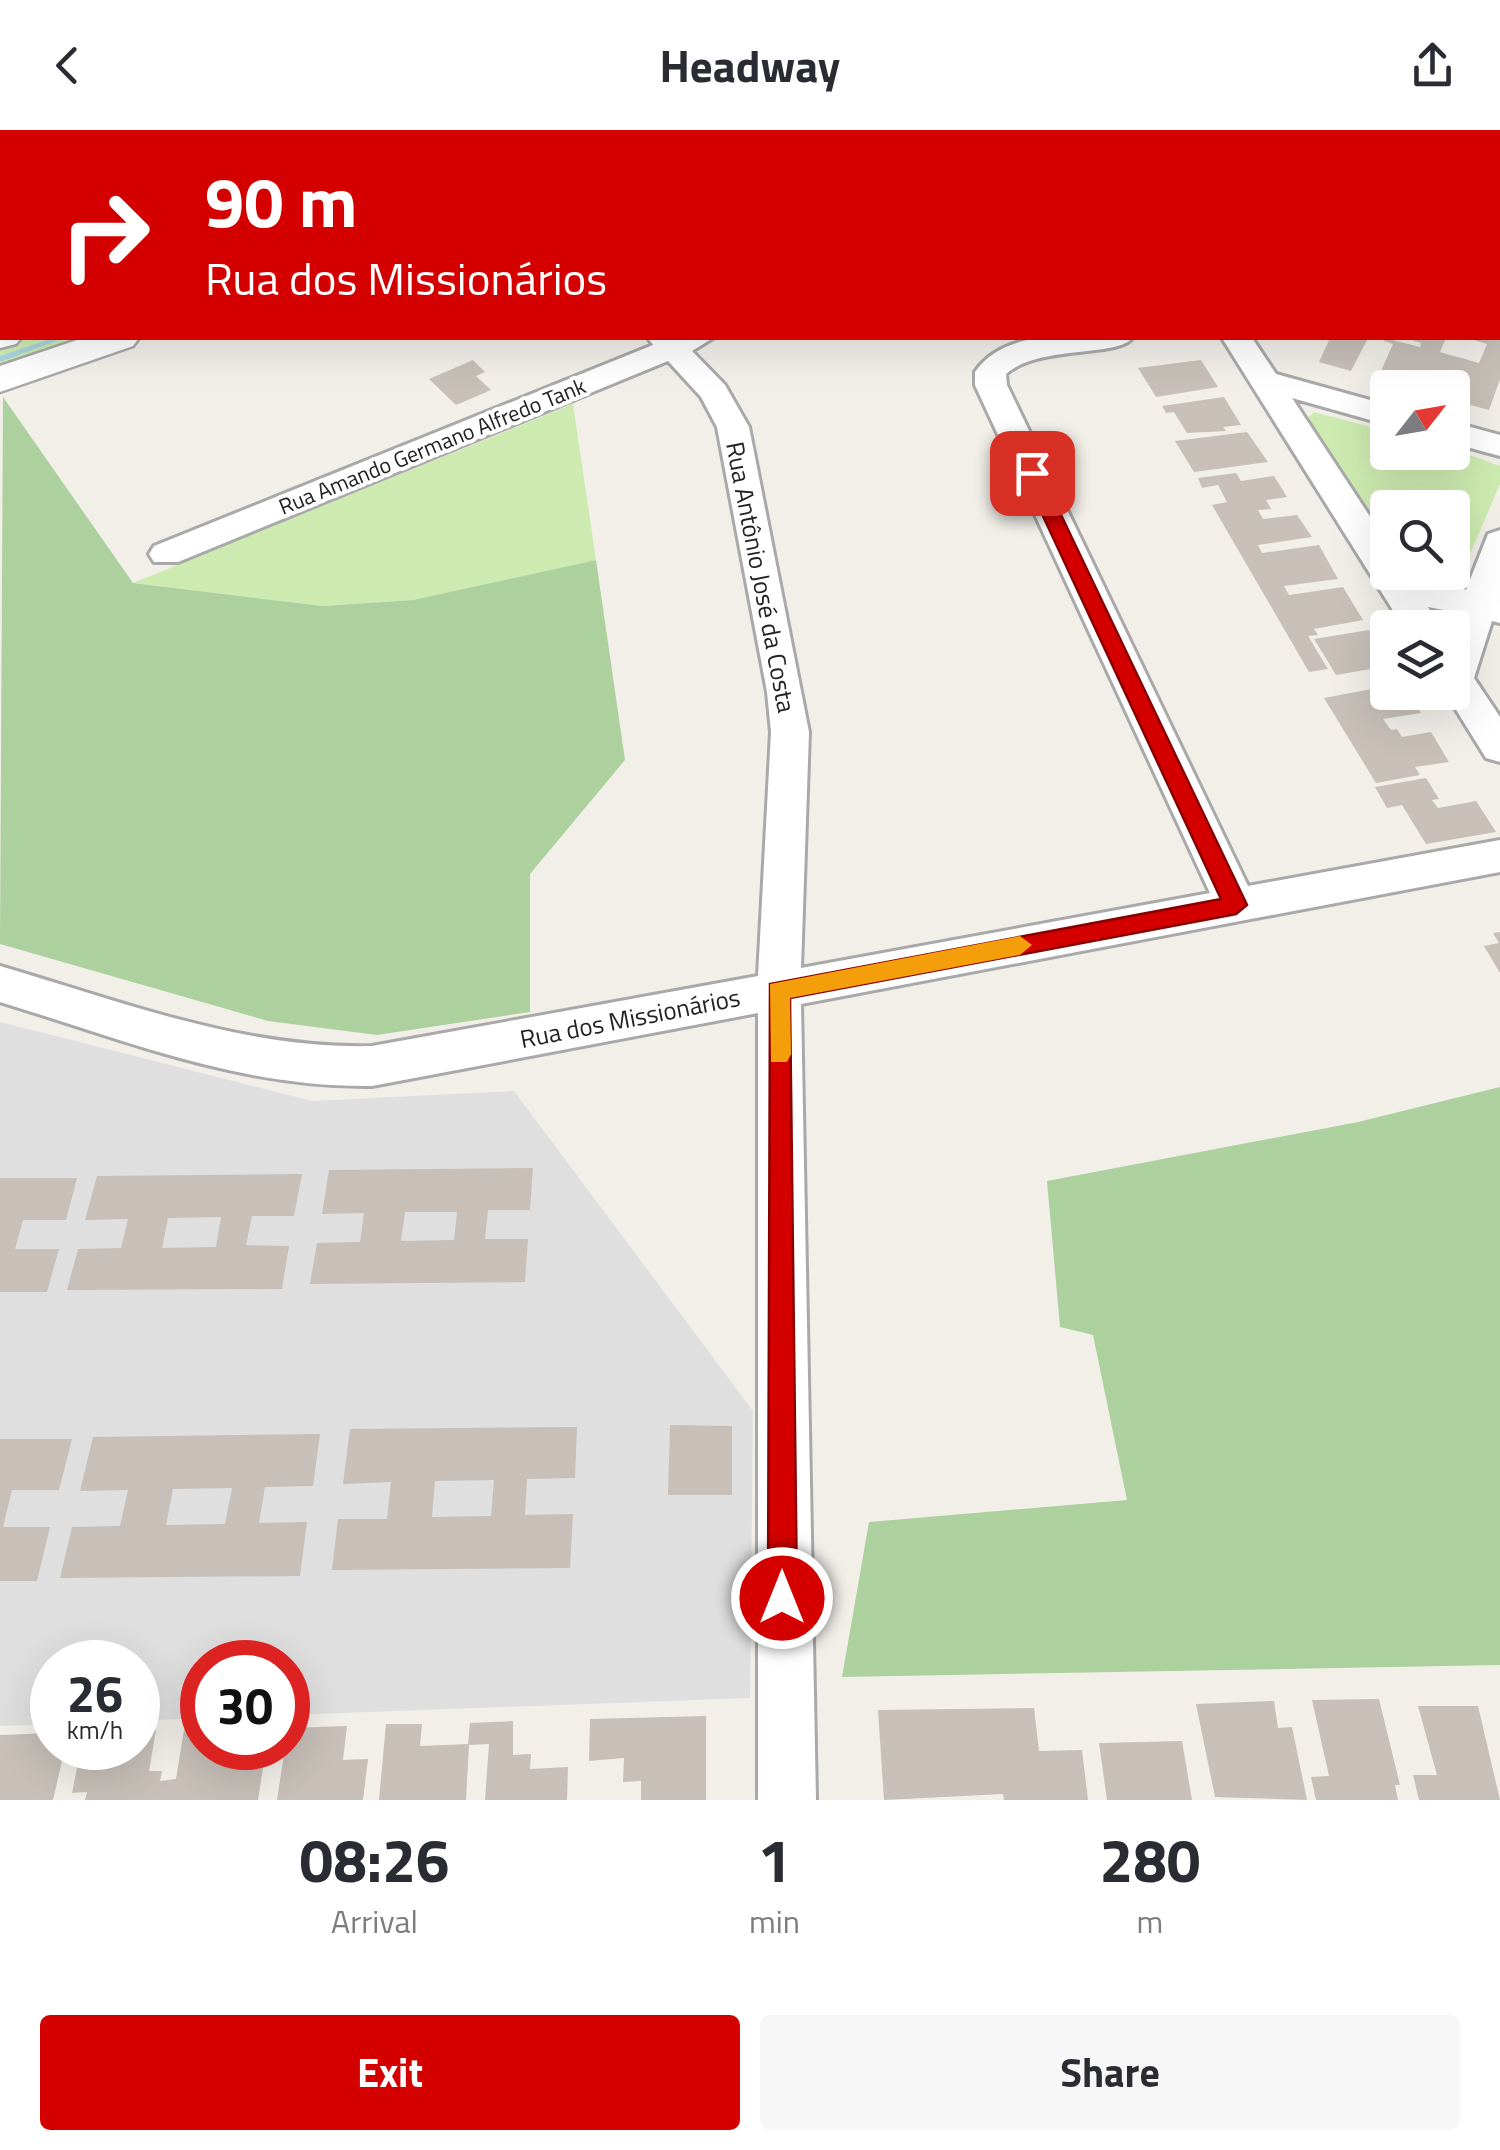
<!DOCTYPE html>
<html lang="en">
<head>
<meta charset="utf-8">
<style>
	body { margin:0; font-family:"Titillium Web",sans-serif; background:#f7f7f7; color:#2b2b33; height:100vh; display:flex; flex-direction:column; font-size:38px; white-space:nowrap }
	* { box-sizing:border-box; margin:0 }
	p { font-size:32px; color:#7c7c81 }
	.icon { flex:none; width:55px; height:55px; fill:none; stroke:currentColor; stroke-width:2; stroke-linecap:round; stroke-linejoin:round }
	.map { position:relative; height:1670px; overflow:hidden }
	.panel { display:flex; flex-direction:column; background:#fff; flex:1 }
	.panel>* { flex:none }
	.hud { position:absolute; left:0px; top:0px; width:1500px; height:210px; box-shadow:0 10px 40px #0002; background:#d40000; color:#fff; overflow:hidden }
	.needle { width:65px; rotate:59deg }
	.controls { position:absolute; left:1370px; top:240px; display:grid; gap:20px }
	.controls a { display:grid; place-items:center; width:100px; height:100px; border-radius:10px; background:#fff; box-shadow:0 10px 40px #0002; font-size:50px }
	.speed { position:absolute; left:30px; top:1510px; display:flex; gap:20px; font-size:50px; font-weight:700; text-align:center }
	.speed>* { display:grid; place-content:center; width:130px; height:130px; border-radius:50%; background:#fff; box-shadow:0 10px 40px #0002; line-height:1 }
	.speed small { font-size:25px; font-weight:400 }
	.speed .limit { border:15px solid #d22; background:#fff; color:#111 }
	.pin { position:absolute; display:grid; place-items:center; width:85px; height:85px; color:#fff; margin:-42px; border-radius:20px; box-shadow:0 5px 15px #0006 }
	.me { position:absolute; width:110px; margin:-55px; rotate:0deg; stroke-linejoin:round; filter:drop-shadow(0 0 8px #0008) }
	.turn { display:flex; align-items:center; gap:35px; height:210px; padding:0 40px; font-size:45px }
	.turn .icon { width:130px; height:130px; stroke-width:2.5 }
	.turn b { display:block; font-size:70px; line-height:85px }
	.eta { display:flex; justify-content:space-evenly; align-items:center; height:170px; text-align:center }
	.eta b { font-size:60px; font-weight:700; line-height:70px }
	.action { display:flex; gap:20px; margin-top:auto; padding:20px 40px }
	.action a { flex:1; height:115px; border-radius:10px; background:#d40000; color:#fff; font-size:40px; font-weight:700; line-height:115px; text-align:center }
	.action a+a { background:#f7f7f7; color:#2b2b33 }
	header { display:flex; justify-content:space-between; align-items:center; height:130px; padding:0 40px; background:#fff; font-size:45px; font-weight:700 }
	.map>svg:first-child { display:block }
	.residential { fill:#e0dfdf }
	.grass { fill:#cdebb0 }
	.forest { fill:#add19e }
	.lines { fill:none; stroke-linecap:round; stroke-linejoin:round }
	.stream { fill:#aad3df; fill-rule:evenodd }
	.building { fill:#c7bfb8; fill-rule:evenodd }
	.minor-casing { stroke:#a9a9a9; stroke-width:6 }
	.tertiary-casing { stroke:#a9a9a9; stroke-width:5 }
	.minor { fill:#fff; fill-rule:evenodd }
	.tertiary { fill:#fff; fill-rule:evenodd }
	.route { fill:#d40000; stroke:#8a0000; stroke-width:2.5 }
	.slow { fill:#f59e0b }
	.labels { text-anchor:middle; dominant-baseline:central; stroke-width:8; stroke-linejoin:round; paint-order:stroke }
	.far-street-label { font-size:22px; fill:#222; stroke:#fff }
	.street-label { font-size:25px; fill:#222; stroke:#fff }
</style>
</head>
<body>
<header><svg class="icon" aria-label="back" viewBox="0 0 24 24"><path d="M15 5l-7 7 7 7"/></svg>Headway<svg class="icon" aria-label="share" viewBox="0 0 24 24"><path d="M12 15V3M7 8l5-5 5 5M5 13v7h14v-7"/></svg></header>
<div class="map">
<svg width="1500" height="1670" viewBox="0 0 1500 1670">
	<rect width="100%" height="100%" fill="#f2efe9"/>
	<path class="residential" d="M0,892L312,971L514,961L753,1281L750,1568L288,1585V1532H202V1588L138,1591V1532H52V1594L0,1596Z"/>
	<path class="grass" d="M21,208H92L0,240V215Z
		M573,274L596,430L413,470L323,476L133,453Z
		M1314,282L1387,301L1388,322L1453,319L1500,336V354L1459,450L1451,455L1404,443L1452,442V378H1388L1387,418L1306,290Z"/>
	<path class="forest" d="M3,267L133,453L323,476L413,470L596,430L625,630L530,744V882L377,905L268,891L0,814Z
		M1500,957V1535L842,1547L869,1392L1127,1370L1093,1205L1060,1197L1047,1051L1358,992Z"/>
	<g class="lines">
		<path class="stream" d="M640,0H654L650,2H639Z
			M53,208H64L0,232V226Z"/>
	</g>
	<path class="building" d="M1330,208H1368L1351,241L1319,232Z
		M1385,208L1420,217L1421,213L1405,208H1446L1440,222L1479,233L1487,214L1467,208H1500V249L1489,280L1452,270V258H1440L1443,249L1431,246L1426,258L1377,250L1393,214L1384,211Z
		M473,230L485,242L476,246L491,260L456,275L429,249Z
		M1201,230L1218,257L1156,267L1138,238Z
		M1224,267L1241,295L1223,297L1226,301L1187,303L1174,282L1166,283L1162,276Z
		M1247,302L1268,332L1194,342L1175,311Z
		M1236,343L1241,351L1274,346L1287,367L1266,370L1271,379L1258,380L1263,389L1297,385L1312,407L1258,415L1262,423L1319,415L1338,449L1284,456L1289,465L1343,457L1363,490L1314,499L1318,505L1308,506L1328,539L1309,542L1212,375L1227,372L1218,355L1202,358L1198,348Z
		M1369,500L1388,536L1336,545L1314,509Z
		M1388,547V562H1408L1421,583L1383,589L1391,600L1397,599L1402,607L1431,602L1449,632L1415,637L1420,645L1376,653L1324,568L1377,558L1372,550Z
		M1426,648L1439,669L1432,670L1438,678L1476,671L1496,702L1426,714L1402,675L1387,678L1375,657Z
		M1500,802V843L1484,816L1499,813L1493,803Z
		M533,1038L530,1080H488L485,1109H528L525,1152L310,1154L317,1113L360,1112L364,1083L322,1084L329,1040ZM405,1082H457L454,1110L401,1111Z
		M302,1044L294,1086H252L246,1115L289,1116L282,1159L67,1160L78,1119L121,1118L128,1089L85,1090L97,1046ZM221,1087L216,1117L162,1118L168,1088Z
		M0,1048H77L66,1090H23L15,1119H59L47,1162H0Z
		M670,1295L732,1296V1365H668Z
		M577,1297L575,1348L527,1349L525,1385L573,1384L570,1438L332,1440L338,1389H387L391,1352L343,1354L350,1299ZM494,1350L491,1386L432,1387L435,1351Z
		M320,1304L313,1356L265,1357L259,1393L307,1392L300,1446L60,1448L72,1397L120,1396L128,1360L80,1361L93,1307ZM232,1358L225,1394L166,1395L173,1359Z
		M0,1309H72L59,1360H12L3,1397H50L37,1451H0Z
		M1379,1569L1400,1655H1395L1398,1670H1316L1311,1647L1329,1646L1312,1570Z
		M1274,1571L1278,1598L1292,1597L1307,1670L1215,1667L1196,1574Z
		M1418,1576H1478L1500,1670H1419L1413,1645H1437Z
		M1034,1578L1039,1621L1082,1620L1088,1670H1004L1003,1664L884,1670L878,1580Z
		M706,1586V1670H641V1651L623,1652L624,1628L589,1631L590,1589Z
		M513,1591V1625L531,1624L530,1639L568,1637L567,1670H485L489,1614L469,1615L466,1670H379L386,1594H422L420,1616L468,1614L470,1593Z
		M347,1596L343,1630L368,1629L363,1670H277L288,1598Z
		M156,1600L149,1641H162L160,1651L176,1649L184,1600H202V1618H216L214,1626L265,1625L258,1670H85L87,1662L72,1663L81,1618H138V1601Z
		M52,1603V1618H65L53,1670H0V1605Z
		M1182,1611L1192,1670H1107L1099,1613Z"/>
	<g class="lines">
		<defs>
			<path id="minor" d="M1271,0H1307L1308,2H1273Z
				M1498,42H1500V59H1498Z
				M1498,161H1500V179H1498Z
				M648,208H713L692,221L725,255L749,297L809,602L801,838L1210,763L975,255V242C1006,196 1085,205 1132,208C1119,227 1038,215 1006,244L1007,255L1248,756L1500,710V742L801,874L816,1670H758V883L372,956C241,958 125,910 0,872V836C123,872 243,919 372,916L758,846L771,602L767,562L717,297L701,267L668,231L178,432H154L149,424L154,416L653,215Z
				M1222,208H1252L1276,244L1388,275V295L1292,268L1388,414V442H1415L1466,460L1488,404L1500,400V493L1492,491L1474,548L1500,587V632L1486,628L1445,562H1452V501L1459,483L1428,477L1441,498H1404Z
				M1452,292L1500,305V326L1452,313Z"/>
			<path id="tertiary" d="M0,194L2,208H21L16,214L0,218Z
				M83,208H139L133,216L0,262V236Z"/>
		</defs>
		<use href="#minor" class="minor-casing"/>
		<use href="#tertiary" class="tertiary-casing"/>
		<use href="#minor" class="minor"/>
		<use href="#tertiary" class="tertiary"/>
	</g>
	<path class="route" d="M1032,338L1041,343L1247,775L1236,784L790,868L797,1468L793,1478L782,1483L772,1478L768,1468L770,854L1221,769L1023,343Z"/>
	<path class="slow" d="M1020,806L1032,815L1020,825L790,868L791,924L787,932H771L770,854Z"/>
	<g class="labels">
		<g class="far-street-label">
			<text transform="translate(432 316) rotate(-22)">Rua Amando Germano Alfredo Tank</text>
		</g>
		<g class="street-label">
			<text transform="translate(761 447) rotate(79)">Rua Antônio José da Costa</text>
			<text transform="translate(630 888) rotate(-11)">Rua dos Missionários</text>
		</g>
	</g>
</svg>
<div class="controls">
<a><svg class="needle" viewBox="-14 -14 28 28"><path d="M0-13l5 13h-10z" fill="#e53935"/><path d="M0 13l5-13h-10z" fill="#7c7c81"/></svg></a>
<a><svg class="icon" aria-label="search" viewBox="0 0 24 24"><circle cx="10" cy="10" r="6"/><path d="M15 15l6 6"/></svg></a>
<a><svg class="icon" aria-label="layers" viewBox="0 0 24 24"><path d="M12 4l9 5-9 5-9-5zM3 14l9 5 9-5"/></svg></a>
</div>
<div class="speed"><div>26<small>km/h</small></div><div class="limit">30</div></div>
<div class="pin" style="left:1032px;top:343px;background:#d93025"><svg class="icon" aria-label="arrive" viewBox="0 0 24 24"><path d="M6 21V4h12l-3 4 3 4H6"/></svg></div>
<svg class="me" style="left:782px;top:1468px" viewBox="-20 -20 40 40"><circle r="17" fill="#d40000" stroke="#fff" stroke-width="3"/><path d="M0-11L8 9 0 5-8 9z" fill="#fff"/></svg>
<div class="hud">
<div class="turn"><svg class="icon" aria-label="right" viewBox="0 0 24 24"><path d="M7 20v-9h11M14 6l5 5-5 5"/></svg><div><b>90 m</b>Rua dos Missionários</div></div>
</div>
</div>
<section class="panel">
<div class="eta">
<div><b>08:26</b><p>Arrival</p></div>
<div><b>1</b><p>min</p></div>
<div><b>280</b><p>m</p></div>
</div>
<div class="action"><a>Exit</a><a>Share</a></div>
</section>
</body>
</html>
